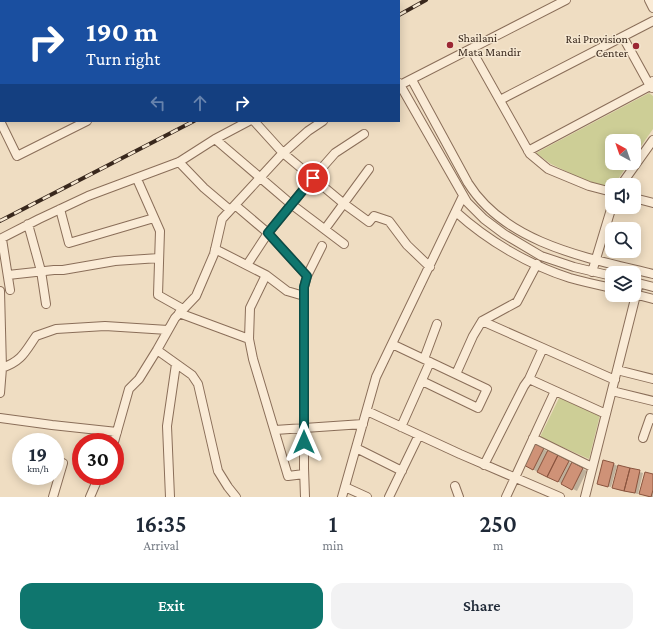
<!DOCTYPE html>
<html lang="en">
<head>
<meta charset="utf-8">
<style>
	body { margin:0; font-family:"Crimson Pro",serif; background:#f2f2f3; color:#1f2937; height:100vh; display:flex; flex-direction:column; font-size:15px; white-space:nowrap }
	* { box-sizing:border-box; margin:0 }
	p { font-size:13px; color:#747a83 }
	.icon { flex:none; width:22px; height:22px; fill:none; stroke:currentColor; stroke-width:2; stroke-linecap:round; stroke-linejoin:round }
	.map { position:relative; height:497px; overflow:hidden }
	.details { display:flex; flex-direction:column; background:#fff; flex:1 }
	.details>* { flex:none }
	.hud { position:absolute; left:0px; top:0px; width:400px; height:122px; box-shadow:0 2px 10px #0003; background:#1a4fa0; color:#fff; overflow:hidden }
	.needle { width:26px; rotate:320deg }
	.buttons { position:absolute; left:605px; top:134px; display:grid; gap:8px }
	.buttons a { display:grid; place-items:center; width:36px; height:36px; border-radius:8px; background:#fff; box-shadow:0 2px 10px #0003; font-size:20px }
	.speed { position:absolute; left:12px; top:433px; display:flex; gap:8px; font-size:20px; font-weight:700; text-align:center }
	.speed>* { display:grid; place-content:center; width:52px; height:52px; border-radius:50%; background:#fff; box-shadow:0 2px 10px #0003; line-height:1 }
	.speed small { font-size:10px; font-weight:400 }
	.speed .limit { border:6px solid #d22; background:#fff; color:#111 }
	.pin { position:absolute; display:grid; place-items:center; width:34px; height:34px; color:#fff; margin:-17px; border:2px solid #fff; border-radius:50%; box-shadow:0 1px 4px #0007 }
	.me { position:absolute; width:44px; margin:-22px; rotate:0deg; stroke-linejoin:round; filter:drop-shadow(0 0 3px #0008) }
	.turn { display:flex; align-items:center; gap:14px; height:84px; padding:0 20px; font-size:18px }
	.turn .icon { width:52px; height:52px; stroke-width:2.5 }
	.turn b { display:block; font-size:28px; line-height:34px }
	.lanes { display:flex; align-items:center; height:38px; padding:0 20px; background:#0003; justify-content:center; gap:20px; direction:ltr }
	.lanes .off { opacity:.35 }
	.eta { display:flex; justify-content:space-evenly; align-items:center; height:68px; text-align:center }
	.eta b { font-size:24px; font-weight:600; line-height:28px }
	.cta { display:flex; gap:8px; margin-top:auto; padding:8px 20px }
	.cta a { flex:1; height:46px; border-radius:12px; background:#0f766e; color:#fff; font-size:16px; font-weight:600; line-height:46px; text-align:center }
	.cta a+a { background:#f2f2f3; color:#1f2937 }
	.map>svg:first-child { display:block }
	.green { fill:#cdce96 }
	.shadow { fill:#0003 }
	.building { fill:#cf9277; stroke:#8a543e }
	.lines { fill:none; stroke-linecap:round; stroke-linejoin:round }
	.street-casing { stroke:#8a6e59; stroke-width:10 }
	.street { stroke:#faebd6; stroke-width:8 }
	.rail-casing { stroke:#39281d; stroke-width:4 }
	.rail { stroke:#f6e8d2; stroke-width:2.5; stroke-dasharray:8; stroke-linecap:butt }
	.route-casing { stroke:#0a4d48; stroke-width:10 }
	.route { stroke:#0f766e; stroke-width:7 }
	.poi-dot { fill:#9b2734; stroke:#f6e8d2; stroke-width:1.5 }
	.labels { text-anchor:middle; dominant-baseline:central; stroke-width:3; stroke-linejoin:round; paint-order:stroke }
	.poi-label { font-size:12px; fill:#39281d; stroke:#f6e8d2; text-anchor:start }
</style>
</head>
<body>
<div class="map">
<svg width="653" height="497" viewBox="0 0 653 497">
	<rect width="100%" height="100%" fill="#efddc2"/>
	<path class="green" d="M649,93L653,96V129L634,156V141H612V163H629L614,185H612V188L582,179L551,164L536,153Z
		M560,396L600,415L589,459L540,437Z"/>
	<path class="shadow" d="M543,449L587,471L577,491L528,467Z
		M614,464L617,466L611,487L601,485Z
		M619,466L643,473L638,494L618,490L614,488Z
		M653,475V497L645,496L641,493Z"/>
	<path class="building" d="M533,442L544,448L533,470L522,464Z
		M548,450L558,455L547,477L537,472Z
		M558,455L569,461L558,482L547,477Z
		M603,460L614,463L608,487L597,484Z
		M572,462L583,468L572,490L561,484Z
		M618,465L630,468L624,491L612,488Z
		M630,468L640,470L635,493L624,491Z
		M645,472L653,474V490L651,497L639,494Z"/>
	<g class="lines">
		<defs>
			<path id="street" d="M252,0V1
				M290,0V1
				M353,0V1
				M649,0L653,8
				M12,1V0
				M100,1V0
				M135,1V0
				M299,1L301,0
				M0,8H1
				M623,37L650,86L652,88
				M0,48L1,47
				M471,49L530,154L548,169L589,186L612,192
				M412,80L468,183C506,244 588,258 653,274
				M399,83L467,202L484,219L504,234L541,256L574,267L612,276
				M400,85L566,0
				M500,100L653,21
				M0,105L1,104
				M0,121L17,156L87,121
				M254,121L283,153L343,203L369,222L374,216L389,221L407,245L430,267
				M215,139L291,204L344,244
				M528,151L650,86L653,81
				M179,162L204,188L230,210
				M137,179L160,231L158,295L183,309
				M621,185L653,140
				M634,198L653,203
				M235,205L268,233L307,276
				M60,209L69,243L154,218
				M456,212C488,241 529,265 570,278C584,282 598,285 612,288
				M28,224L41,271L46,304
				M325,229L369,169
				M0,239L39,219L88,196L179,162L215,139L249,121
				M2,239L10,290
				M215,249L266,275L287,291L304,296
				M247,265L268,233L313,178L335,153L364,134
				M592,272L612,206
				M8,275L54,270H63L115,261L159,258
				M266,275L250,308L249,339L253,359L288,476L304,474
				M634,282L653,287
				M0,291L2,368
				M634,294L653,299
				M179,313L249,339
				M482,321L543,348L529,379L606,414
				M392,344L487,389L478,408L422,381
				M543,348L615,380
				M157,350L192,375L198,384L218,471L228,487L236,497
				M424,359L437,324
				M617,370L653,379
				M456,374L473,336L482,321L517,302L537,264
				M612,391L653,401
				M0,393L2,368C22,361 25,352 36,336L56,329L105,326L168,330
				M367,411L460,454L560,497
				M0,418L52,425L117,432
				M401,427L430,362
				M275,430L363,424
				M533,438L592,467
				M643,438L650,418L653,419
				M114,442L129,389L139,379L157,350L175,318L196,296L214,254L222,219L280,156L308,131L323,121
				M356,448L402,471
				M484,465L524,386L529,379
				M455,486L459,497
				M345,487L367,497
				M53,497L63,463
				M90,497L99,476
				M170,497L167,426L176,364
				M305,497L304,468V287L307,276L322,246
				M342,497L376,377L463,196
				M389,497L419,435
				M506,497L555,391
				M585,497L639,283"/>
		</defs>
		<use href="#street" class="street-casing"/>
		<use href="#street" class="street"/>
		<defs>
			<path id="rail" d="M399,15L426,0
				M0,221L194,121"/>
		</defs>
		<use href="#rail" class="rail-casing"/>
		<use href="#rail" class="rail"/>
	</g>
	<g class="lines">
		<defs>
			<path id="route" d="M304,442V287L307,276L268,233L313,178"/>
		</defs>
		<use href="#route" class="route-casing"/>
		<use href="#route" class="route"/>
	</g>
	<g class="poi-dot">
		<circle cx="450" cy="45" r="4"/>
		<circle cx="636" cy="46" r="4"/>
	</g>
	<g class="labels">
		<g class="poi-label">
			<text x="458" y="38">Shailani<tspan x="458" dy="14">Mata Mandir</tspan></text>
			<text x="628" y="39" text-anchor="end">Rai Provision<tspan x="628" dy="14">Center</tspan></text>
		</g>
	</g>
</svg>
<div class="buttons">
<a><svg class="needle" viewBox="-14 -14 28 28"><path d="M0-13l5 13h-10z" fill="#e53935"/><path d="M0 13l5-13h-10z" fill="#747a83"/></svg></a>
<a><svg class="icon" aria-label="sound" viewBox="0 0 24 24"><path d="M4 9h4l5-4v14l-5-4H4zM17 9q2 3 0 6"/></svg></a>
<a><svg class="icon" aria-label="search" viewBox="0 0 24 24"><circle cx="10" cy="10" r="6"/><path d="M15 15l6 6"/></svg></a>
<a><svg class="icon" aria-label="layers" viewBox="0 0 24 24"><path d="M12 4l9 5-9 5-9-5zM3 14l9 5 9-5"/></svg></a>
</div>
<div class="speed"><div>19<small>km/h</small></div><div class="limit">30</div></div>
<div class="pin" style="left:313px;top:178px;background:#d93025"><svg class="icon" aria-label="arrive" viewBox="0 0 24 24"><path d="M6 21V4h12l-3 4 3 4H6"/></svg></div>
<svg class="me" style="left:304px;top:442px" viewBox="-20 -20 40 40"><path d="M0-17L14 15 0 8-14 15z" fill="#0f766e" stroke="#fff" stroke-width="4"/></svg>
<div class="hud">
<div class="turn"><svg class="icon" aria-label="right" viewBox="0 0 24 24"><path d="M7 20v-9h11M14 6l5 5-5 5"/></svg><div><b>190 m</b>Turn right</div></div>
<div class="lanes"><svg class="icon off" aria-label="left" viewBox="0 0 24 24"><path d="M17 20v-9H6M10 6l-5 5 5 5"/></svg><svg class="icon off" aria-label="ahead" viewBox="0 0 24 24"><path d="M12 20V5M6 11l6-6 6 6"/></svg><svg class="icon" aria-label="right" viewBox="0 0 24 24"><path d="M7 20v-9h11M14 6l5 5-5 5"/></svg></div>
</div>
</div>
<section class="details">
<div class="eta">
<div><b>16:35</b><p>Arrival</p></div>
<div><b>1</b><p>min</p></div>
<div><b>250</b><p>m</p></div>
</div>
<div class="cta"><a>Exit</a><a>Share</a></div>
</section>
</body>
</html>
